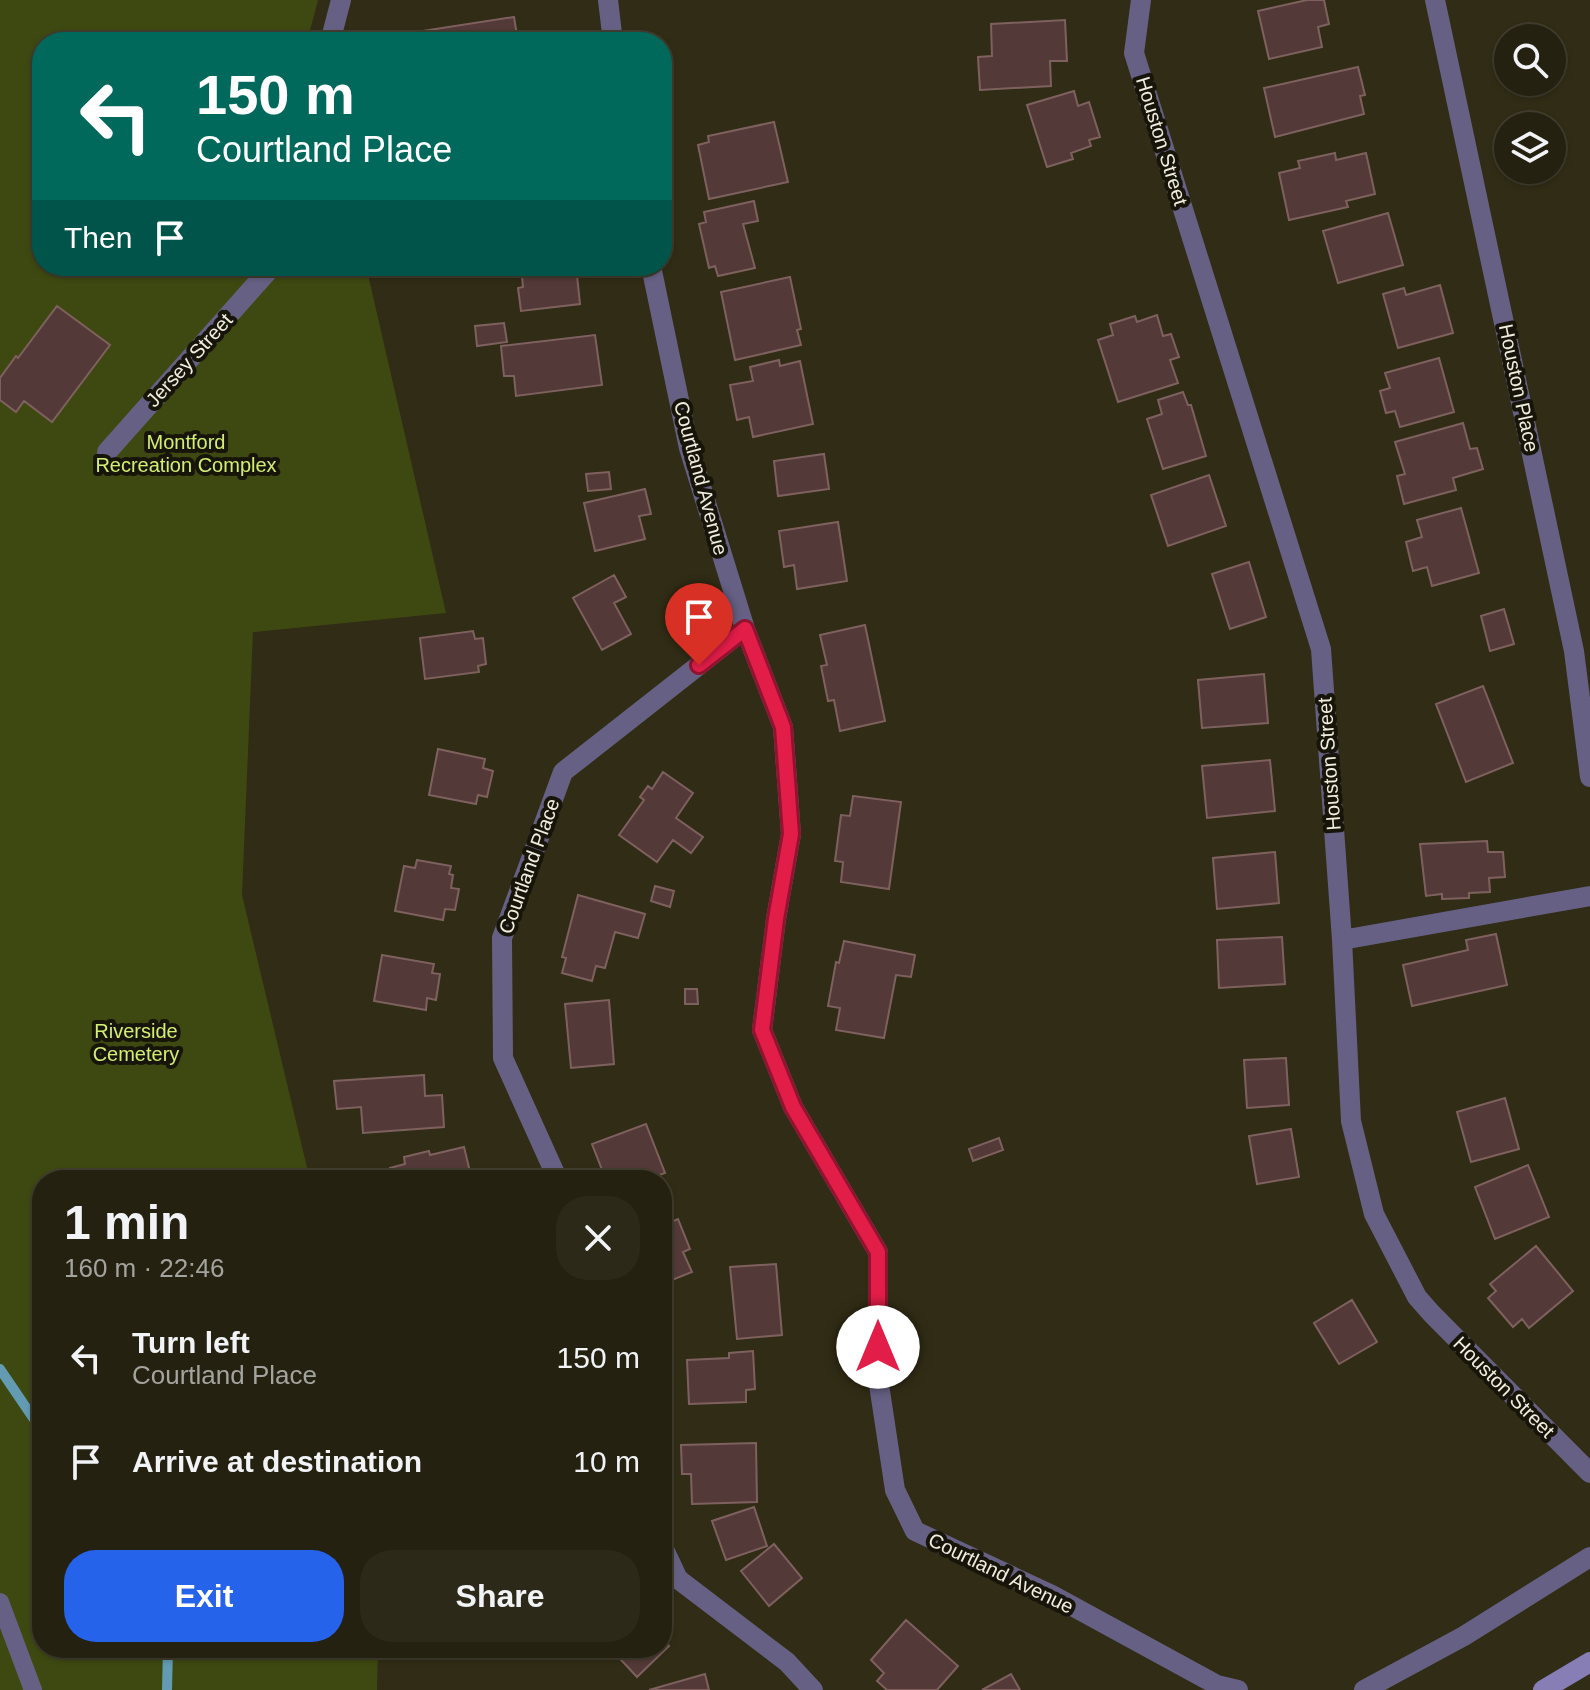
<!DOCTYPE html>
<html lang="en">
<head>
<meta charset="utf-8">
<style>
	body { margin:0; font-family:Helvetica,sans-serif; background:#2d2919; color:#f1f3f6; height:100vh; display:flex; flex-direction:column; font-size:30px; white-space:nowrap }
	* { box-sizing:border-box; margin:0 }
	p { font-size:26px; color:#a3a39f }
	.icon { flex:none; width:44px; height:44px; fill:none; stroke:currentColor; stroke-width:2; stroke-linecap:round; stroke-linejoin:round }
	.map { position:relative; flex:1; overflow:hidden }
	.drawer { position:absolute; left:32px; top:1170px; width:640px; height:488px; display:flex; flex-direction:column; background:#252110; border-radius:32px; box-shadow:0 2px 6px #0004,0 0 0 2px #423e30 }
	.drawer>* { flex:none }
	.top-card { position:absolute; left:32px; top:32px; width:640px; height:244px; border-radius:32px; box-shadow:0 2px 6px #0004,0 0 0 2px #423e30; background:#00695c; color:#fff; overflow:hidden }
	.fabs { position:absolute; left:1494px; top:24px; display:grid; gap:16px }
	.fabs a { display:grid; place-items:center; width:72px; height:72px; border-radius:50%; background:#252110; box-shadow:0 2px 6px #0004,0 0 0 2px #423e30; font-size:40px }
	.pin { position:absolute; display:grid; place-items:center; width:68px; height:68px; color:#fff; margin:-82px -34px; border-radius:50% 50% 50% 0; rotate:-45deg; box-shadow:0 0 8px #0007 }
	.pin .icon { rotate:45deg }
	.me { position:absolute; width:88px; margin:-44px; rotate:0deg; stroke-linejoin:round; filter:drop-shadow(0 0 6px #0008) }
	.turn { display:flex; align-items:center; gap:28px; height:168px; padding:0 32px; font-size:36px }
	.turn .icon { width:104px; height:104px; stroke-width:2.5 }
	.turn b { display:block; font-size:56px; line-height:68px }
	.then { display:flex; align-items:center; height:76px; padding:0 32px; background:#0003; gap:16px; font-size:30px }
	.round { display:grid; place-items:center; flex:none; width:84px; height:84px; border-radius:32px; background:#2d2919 }
	.summary { display:flex; align-items:center; justify-content:space-between; height:136px; padding:0 32px }
	h1 { font-size:48px; font-weight:700; line-height:60px }
	.button { display:flex; gap:16px; margin-top:auto; padding:16px 32px }
	.button a { flex:1; height:92px; border-radius:32px; background:#2563eb; color:#fff; font-size:32px; font-weight:700; line-height:92px; text-align:center }
	.button a+a { background:#2d2919; color:#f1f3f6 }
	ul { padding:0; list-style:none }
	li { display:flex; align-items:center; gap:24px; height:104px; padding:0 32px }
	li div { flex:1 }
	li b { display:block; font-size:30px }
	li em { font-style:normal }
	.map>svg:first-child { display:block }
	.green { fill:#3e4911 }
	.lines { fill:none; stroke-linecap:round; stroke-linejoin:round }
	.stream { stroke:#629bb2; stroke-width:10 }
	.building { fill:#533937; stroke:#7e615f; stroke-width:2 }
	.lane { stroke:#666184; stroke-width:18 }
	.street { stroke:#666184; stroke-width:20 }
	.secondary { stroke:#867eb5; stroke-width:20 }
	.route-casing { stroke:#92132f; stroke-width:20 }
	.route { stroke:#e11d48; stroke-width:14 }
	.labels { text-anchor:middle; dominant-baseline:central; stroke-width:8; stroke-linejoin:round; paint-order:stroke }
	.street-label { font-size:20px; fill:#f1eee0; stroke:#17140a }
	.park-label { font-size:20px; fill:#d2ee73; stroke:#17140a }
</style>
</head>
<body>
<div class="map">
<svg width="1590" height="1690" viewBox="0 0 1590 1690">
	<rect width="100%" height="100%" fill="#312c15"/>
	<path class="green" d="M0,0H318L307,42H42V266H366L446,613L253,632L242,895L310,1180H42V1648H378L377,1690H0Z"/>
	<g class="lines">
		<path class="stream" d="M0,1369L42,1431
			M167,1690L168,1648"/>
	</g>
	<path class="building" d="M1307,0H1324L1329,24L1318,27L1322,47L1269,59L1258,11Z
		M514,17L518,42H401V38L422,34V31Z
		M1065,20L1067,61H1050L1051,86L980,90L978,57L992,56L991,24Z
		M1358,67L1365,95L1360,96L1364,114L1275,137L1264,88Z
		M1074,91L1078,106L1089,102L1100,137L1089,140L1091,146L1071,153L1073,159L1047,167L1027,105Z
		M774,122L788,182L709,199L698,145L709,142L708,136Z
		M1335,153L1336,160L1366,153L1375,194L1346,201L1348,207L1289,220L1279,173L1300,168L1298,161Z
		M754,201L758,221L743,224L755,268L718,276L715,266L709,268L699,224L706,222L704,212Z
		M1388,213L1403,265L1338,283L1323,231Z
		M521,266H576L580,304L521,311L518,288L523,287Z
		M790,277L801,329L797,330L801,345L735,360L721,292Z
		M1440,285L1453,333L1398,348L1383,294L1404,288L1406,295Z
		M57,306L110,345L52,422L24,401L16,412L0,400V378L16,356L18,358Z
		M1157,315L1163,336L1171,334L1179,357L1170,360L1178,383L1118,402L1098,340L1113,335L1110,324L1135,316L1137,322Z
		M504,323L507,342L477,346L475,326Z
		M595,335L602,385L516,396L514,376H504L501,346Z
		M1439,358L1454,412L1400,427L1395,411L1386,413L1380,391L1390,388L1385,373Z
		M779,360L780,366L800,361L813,424L753,437L749,417L737,420L730,385L753,381L750,367Z
		M1183,392L1188,405H1191L1206,456L1163,469L1147,419L1162,414L1158,400Z
		M1463,423L1470,449L1477,448L1483,469L1453,478L1456,490L1404,504L1397,476L1405,474L1395,442Z
		M824,454L829,489L778,496L774,461Z
		M609,472L611,489L588,491L586,474Z
		M1209,475L1226,526L1168,546L1151,495Z
		M645,489L651,514L639,516L645,539L595,551L584,503Z
		M1461,508L1479,573L1432,586L1427,567L1413,571L1406,542L1422,537L1417,520Z
		M838,522L847,581L797,589L794,565L784,567L779,531Z
		M1249,562L1266,617L1230,629L1212,574Z
		M614,575L626,597L614,603L631,634L602,650L573,598Z
		M1504,609L1514,644L1490,651L1481,616Z
		M865,625L885,721L840,731L834,700L828,701L821,666L827,665L820,635Z
		M473,631L475,639L483,638L486,664L478,666L479,672L425,679L420,638Z
		M1264,674L1268,723L1202,728L1198,680Z
		M1483,686L1513,763L1466,782L1436,704Z
		M438,749L485,759L483,768L493,771L487,797L478,795L476,804L429,795Z
		M1270,760L1275,811L1207,818L1202,766Z
		M663,772L693,793L676,818L703,837L691,853L673,840L657,862L619,835L644,800L640,797L648,786L652,789Z
		M853,796L901,802L889,889L841,882L843,862L835,861L841,815L850,816Z
		M1487,841L1488,852H1503L1505,877L1489,878L1490,892L1469,893V898L1442,899V894L1426,896L1420,844Z
		M1275,852L1279,903L1217,909L1213,858Z
		M417,860L451,866L449,874L453,875L451,888L459,889L455,910L445,909L443,920L395,911L404,866L415,868Z
		M655,886L674,891L670,907L651,901Z
		M578,895L645,914L638,938L615,932L605,968L596,966L592,981L562,973L566,958L562,957Z
		M1496,934L1507,985L1412,1006L1403,965L1468,950L1466,940Z
		M1282,937L1285,984L1219,988L1217,940Z
		M844,941L915,955L911,977L896,975L884,1038L836,1030L840,1008L828,1006L836,962L839,963Z
		M382,955L434,964L432,973L440,974L436,1000L427,998L426,1010L374,1001Z
		M685,989H697L698,1004H685Z
		M609,1000L614,1064L571,1068L565,1004Z
		M1286,1058L1289,1105L1247,1108L1244,1060Z
		M424,1075L425,1096L442,1095L444,1127L363,1133L361,1107L337,1109L334,1081Z
		M1505,1098L1519,1149L1471,1162L1457,1112Z
		M646,1124L665,1173L646,1180H639L638,1176L628,1180H606L592,1144Z
		M1291,1129L1299,1177L1257,1184L1249,1136Z
		M999,1138L1003,1150L973,1161L969,1149Z
		M464,1147L472,1180H393L390,1168L405,1164L404,1157L429,1151L430,1155Z
		M1528,1165L1549,1217L1495,1239L1475,1187Z
		M678,1219L690,1249L683,1252L692,1272L662,1284V1226Z
		M1536,1246L1573,1291L1529,1328L1522,1319L1513,1327L1488,1298L1496,1291L1490,1284Z
		M776,1264L782,1335L737,1339L730,1267Z
		M1352,1300L1377,1342L1339,1364L1314,1323Z
		M753,1351L755,1389L746,1390V1402L689,1404L687,1360L729,1358V1353Z
		M756,1443L757,1502L692,1504L691,1474H682L681,1445Z
		M754,1507L767,1546L726,1560L712,1521Z
		M774,1544L802,1578L769,1606L741,1571Z
		M906,1620L958,1666L937,1690H887L877,1681L884,1673L871,1660Z
		M662,1639L669,1646L637,1677L610,1648H662Z
		M705,1674L709,1690H649Z
		M1011,1674L1020,1690H982Z"/>
	<g class="lines">
		<path class="lane" d="M0,1602L33,1690"/>
		<path class="street" d="M608,0L613,42
			M1141,0L1134,53L1321,649L1342,940L1351,1121L1374,1214L1417,1297L1432,1314L1590,1473
			M1435,0L1574,651L1590,777
			M330,42L341,0
			M651,266L689,448L745,629L783,727L791,834L776,919L762,1030L793,1107L878,1252V1378L895,1490L915,1531L1052,1595L1217,1685L1238,1690
			M107,452L267,272L268,266
			M1342,940L1590,896
			M558,1180L503,1058L502,938L563,772L745,629
			M662,1545L678,1579L787,1662L813,1690
			M1364,1690L1464,1636L1590,1557"/>
		<path class="secondary" d="M1543,1690L1590,1662"/>
	</g>
	<g class="lines">
		<defs>
			<path id="route" d="M699,665L745,629L783,727L791,834L776,919L762,1030L793,1107L878,1252V1347"/>
		</defs>
		<use href="#route" class="route-casing"/>
		<use href="#route" class="route"/>
	</g>
	<g class="labels">
		<g class="street-label">
			<text transform="translate(1162 141) rotate(73)">Houston Street</text>
			<text transform="translate(189 360) rotate(-48)">Jersey Street</text>
			<text transform="translate(1519 388) rotate(78)">Houston Place</text>
			<text transform="translate(701 478) rotate(75)">Courtland Avenue</text>
			<text transform="translate(1329 764) rotate(-94)">Houston Street</text>
			<text transform="translate(529 866) rotate(-70)">Courtland Place</text>
			<text transform="translate(1504 1387) rotate(45)">Houston Street</text>
			<text transform="translate(1001 1573) rotate(26)">Courtland Avenue</text>
		</g>
		<g class="park-label">
			<text x="186" y="442">Montford<tspan x="186" dy="23">Recreation Complex</tspan></text>
			<text x="136" y="1031">Riverside<tspan x="136" dy="23">Cemetery</tspan></text>
		</g>
	</g>
</svg>
<div class="fabs">
<a><svg class="icon" aria-label="search" viewBox="0 0 24 24"><circle cx="10" cy="10" r="6"/><path d="M15 15l6 6"/></svg></a>
<a><svg class="icon" aria-label="layers" viewBox="0 0 24 24"><path d="M12 4l9 5-9 5-9-5zM3 14l9 5 9-5"/></svg></a>
</div>
<div class="pin" style="left:699px;top:665px;background:#d93025"><svg class="icon" aria-label="arrive" viewBox="0 0 24 24"><path d="M6 21V4h12l-3 4 3 4H6"/></svg></div>
<svg class="me" style="left:878px;top:1347px" viewBox="-20 -20 40 40"><circle r="19" fill="#fff"/><path d="M0-13L10 11 0 6-10 11z" fill="#e11d48"/></svg>
<div class="top-card">
<div class="turn"><svg class="icon" aria-label="left" viewBox="0 0 24 24"><path d="M17 20v-9H6M10 6l-5 5 5 5"/></svg><div><b>150 m</b>Courtland Place</div></div>
<div class="then">Then<svg class="icon" aria-label="arrive" viewBox="0 0 24 24"><path d="M6 21V4h12l-3 4 3 4H6"/></svg></div>
</div>
<section class="drawer">
<div class="summary"><div><h1>1 min</h1><p>160 m · 22:46</p></div><a class="round"><svg class="icon" aria-label="close" viewBox="0 0 24 24"><path d="M6 6l12 12M18 6L6 18"/></svg></a></div>
<ul>
<li><svg class="icon" aria-label="left" viewBox="0 0 24 24"><path d="M17 20v-9H6M10 6l-5 5 5 5"/></svg><div><b>Turn left</b><p>Courtland Place</p></div><em>150 m</em></li>
<li><svg class="icon" aria-label="arrive" viewBox="0 0 24 24"><path d="M6 21V4h12l-3 4 3 4H6"/></svg><div><b>Arrive at destination</b></div><em>10 m</em></li>
</ul>
<div class="button"><a>Exit</a><a>Share</a></div>
</section>
</div>
</body>
</html>
